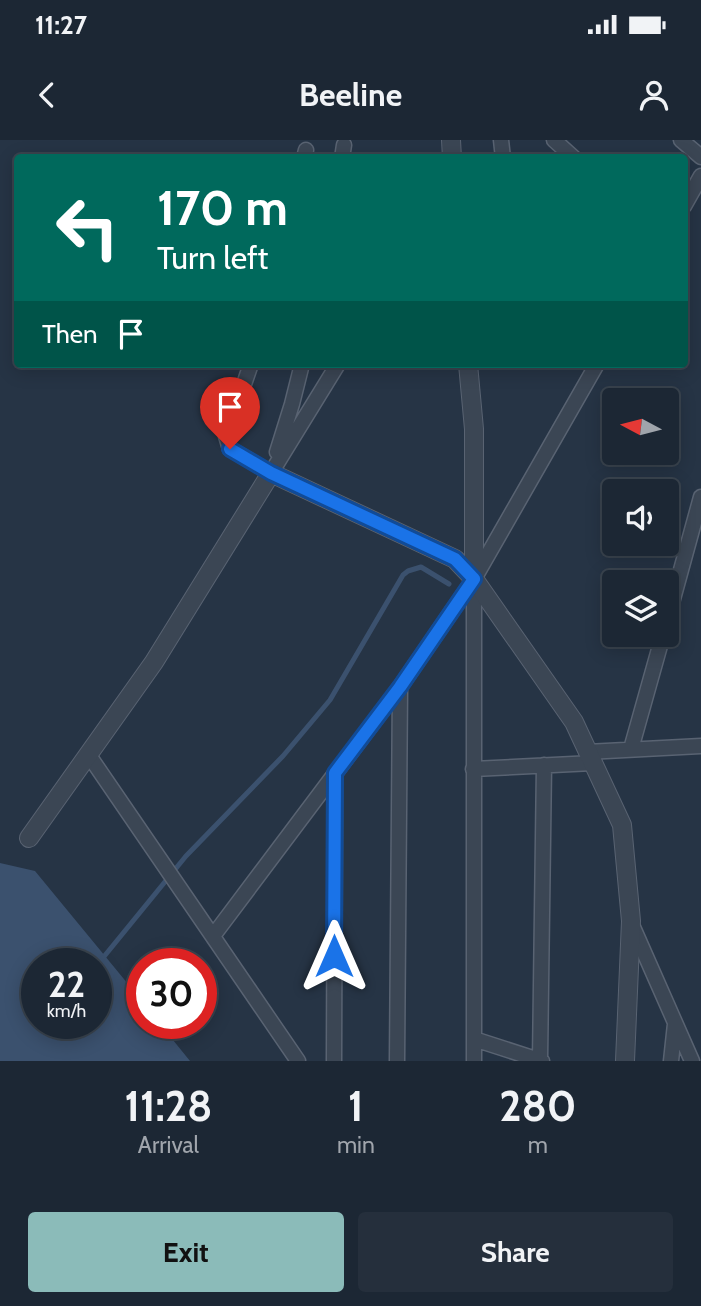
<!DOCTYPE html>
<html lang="en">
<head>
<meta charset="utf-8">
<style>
	body { margin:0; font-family:Cabin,sans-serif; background:#252f3c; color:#f1f3f6; height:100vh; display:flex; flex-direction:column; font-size:26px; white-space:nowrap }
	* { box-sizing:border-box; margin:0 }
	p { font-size:23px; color:#a0a5ac }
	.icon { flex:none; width:38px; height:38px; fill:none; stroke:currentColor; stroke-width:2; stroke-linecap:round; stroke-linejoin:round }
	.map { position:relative; height:921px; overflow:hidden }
	.details { display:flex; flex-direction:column; background:#1c2734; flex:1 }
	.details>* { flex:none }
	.guide { position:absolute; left:14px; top:14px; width:674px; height:214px; border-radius:7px; box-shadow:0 4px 18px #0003,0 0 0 2px #3a444f; background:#00695c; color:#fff; overflow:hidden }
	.needle { width:46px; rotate:277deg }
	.fabs { position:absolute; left:602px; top:248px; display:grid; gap:14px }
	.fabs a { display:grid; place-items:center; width:77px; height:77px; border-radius:7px; background:#1c2734; box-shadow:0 4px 18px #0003,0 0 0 2px #3a444f; font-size:35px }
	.speed { position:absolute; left:21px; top:808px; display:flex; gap:14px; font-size:35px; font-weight:700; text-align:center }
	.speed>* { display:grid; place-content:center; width:91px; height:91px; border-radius:50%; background:#1c2734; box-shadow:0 4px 18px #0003,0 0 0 2px #3a444f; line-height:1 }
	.speed small { font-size:18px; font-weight:400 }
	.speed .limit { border:10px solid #d22; background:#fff; color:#111 }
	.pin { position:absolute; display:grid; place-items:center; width:60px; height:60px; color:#fff; margin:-72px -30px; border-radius:50% 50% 50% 0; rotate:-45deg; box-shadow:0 0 7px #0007 }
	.pin .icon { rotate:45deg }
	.me { position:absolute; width:77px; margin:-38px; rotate:0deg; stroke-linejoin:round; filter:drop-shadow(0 0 5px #0008) }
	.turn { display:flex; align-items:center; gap:24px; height:147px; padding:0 28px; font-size:32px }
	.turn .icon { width:91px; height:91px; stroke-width:2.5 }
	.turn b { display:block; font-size:49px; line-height:60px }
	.then { display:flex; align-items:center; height:66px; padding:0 28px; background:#0003; gap:14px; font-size:26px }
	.eta { display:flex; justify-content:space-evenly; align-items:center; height:119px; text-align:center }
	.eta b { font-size:42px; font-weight:700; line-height:49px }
	.button { display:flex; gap:14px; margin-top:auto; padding:14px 28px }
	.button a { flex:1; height:80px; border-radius:7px; background:#8bbbb9; color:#111; font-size:28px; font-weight:700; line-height:80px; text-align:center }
	.button a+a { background:#252f3c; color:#f1f3f6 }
	.status { display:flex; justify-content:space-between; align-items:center; height:49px; padding:0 35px; background:#1c2734; direction:ltr }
	.status svg { height:19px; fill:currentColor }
	header { display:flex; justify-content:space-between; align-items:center; height:91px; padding:0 28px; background:#1c2734; font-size:32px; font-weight:700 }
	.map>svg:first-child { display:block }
	.water { fill:#3b516e; fill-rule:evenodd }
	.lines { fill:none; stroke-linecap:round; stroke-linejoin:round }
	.stream { stroke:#3b516e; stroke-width:5 }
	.minor-casing { stroke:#596372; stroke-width:17 }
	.tertiary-casing { stroke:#596372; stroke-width:20 }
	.minor { stroke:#3b4654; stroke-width:14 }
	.tertiary { stroke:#3b4654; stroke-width:18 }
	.route-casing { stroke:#114b97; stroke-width:18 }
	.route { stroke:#1a73e8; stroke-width:12 }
</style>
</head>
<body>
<div class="status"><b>11:27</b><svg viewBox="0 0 49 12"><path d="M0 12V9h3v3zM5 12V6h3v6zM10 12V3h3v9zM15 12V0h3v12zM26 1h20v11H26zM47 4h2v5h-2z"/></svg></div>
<header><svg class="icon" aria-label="back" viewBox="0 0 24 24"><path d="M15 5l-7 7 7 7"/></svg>Beeline<svg class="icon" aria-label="person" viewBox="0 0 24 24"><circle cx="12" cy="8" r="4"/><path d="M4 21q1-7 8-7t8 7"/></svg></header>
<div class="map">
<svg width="701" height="921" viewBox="0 0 701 921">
	<rect width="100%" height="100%" fill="#263445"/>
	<path class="water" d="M0,723L35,731L142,861V884H160L190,921H0ZM37,824H96V884H37Z"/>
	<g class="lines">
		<path class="stream" d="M102,819L186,716L283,616L330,560L403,435L408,431L421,427L449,444"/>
		<defs>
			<path id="minor" d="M501,0L503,18
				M554,0L574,18
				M681,0L701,17
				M304,18L306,10
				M342,18L344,5
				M684,66L701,36
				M251,224L226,296L230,309L271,333
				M277,312L292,264L302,224
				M271,333L338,224
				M474,439V921
				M667,481L701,357
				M631,609L663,495
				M587,612L701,606
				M88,614L298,921
				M473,629L593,623
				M632,785L692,921
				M213,796L400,547L474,439L597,224
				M474,899L542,921
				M540,920L544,625
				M334,921L335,633
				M397,921L400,547
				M671,921L675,884"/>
			<path id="tertiary" d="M451,0L452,18
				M468,224L474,289V439L574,582L622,685L631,781L625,921
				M29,698L154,522L271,333L455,419L474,439"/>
		</defs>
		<use href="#minor" class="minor-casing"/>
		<use href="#tertiary" class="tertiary-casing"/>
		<use href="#minor" class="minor"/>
		<use href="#tertiary" class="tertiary"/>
	</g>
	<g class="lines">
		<defs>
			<path id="route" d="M230,309L271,333L455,419L474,439L400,547L335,633L334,816"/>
		</defs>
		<use href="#route" class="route-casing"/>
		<use href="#route" class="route"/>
	</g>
</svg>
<div class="fabs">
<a><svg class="needle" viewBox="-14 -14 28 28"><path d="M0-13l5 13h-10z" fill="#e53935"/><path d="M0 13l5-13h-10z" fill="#a0a5ac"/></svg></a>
<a><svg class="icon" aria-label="sound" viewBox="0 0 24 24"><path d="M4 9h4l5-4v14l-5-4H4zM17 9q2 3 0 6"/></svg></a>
<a><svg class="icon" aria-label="layers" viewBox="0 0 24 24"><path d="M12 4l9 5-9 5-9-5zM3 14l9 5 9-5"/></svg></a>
</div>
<div class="speed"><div>22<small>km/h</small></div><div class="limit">30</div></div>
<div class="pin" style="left:230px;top:309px;background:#d93025"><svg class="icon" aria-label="arrive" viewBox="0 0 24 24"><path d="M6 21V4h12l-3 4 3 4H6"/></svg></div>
<svg class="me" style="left:334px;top:816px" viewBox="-20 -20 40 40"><path d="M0-17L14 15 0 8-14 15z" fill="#1a73e8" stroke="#fff" stroke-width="4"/></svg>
<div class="guide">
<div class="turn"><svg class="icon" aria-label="left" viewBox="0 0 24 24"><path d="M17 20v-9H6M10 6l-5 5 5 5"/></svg><div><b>170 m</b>Turn left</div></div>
<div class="then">Then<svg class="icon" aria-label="arrive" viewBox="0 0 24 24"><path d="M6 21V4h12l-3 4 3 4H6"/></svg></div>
</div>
</div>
<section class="details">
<div class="eta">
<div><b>11:28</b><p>Arrival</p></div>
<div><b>1</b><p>min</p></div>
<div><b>280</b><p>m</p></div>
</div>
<div class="button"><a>Exit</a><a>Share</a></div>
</section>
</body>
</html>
